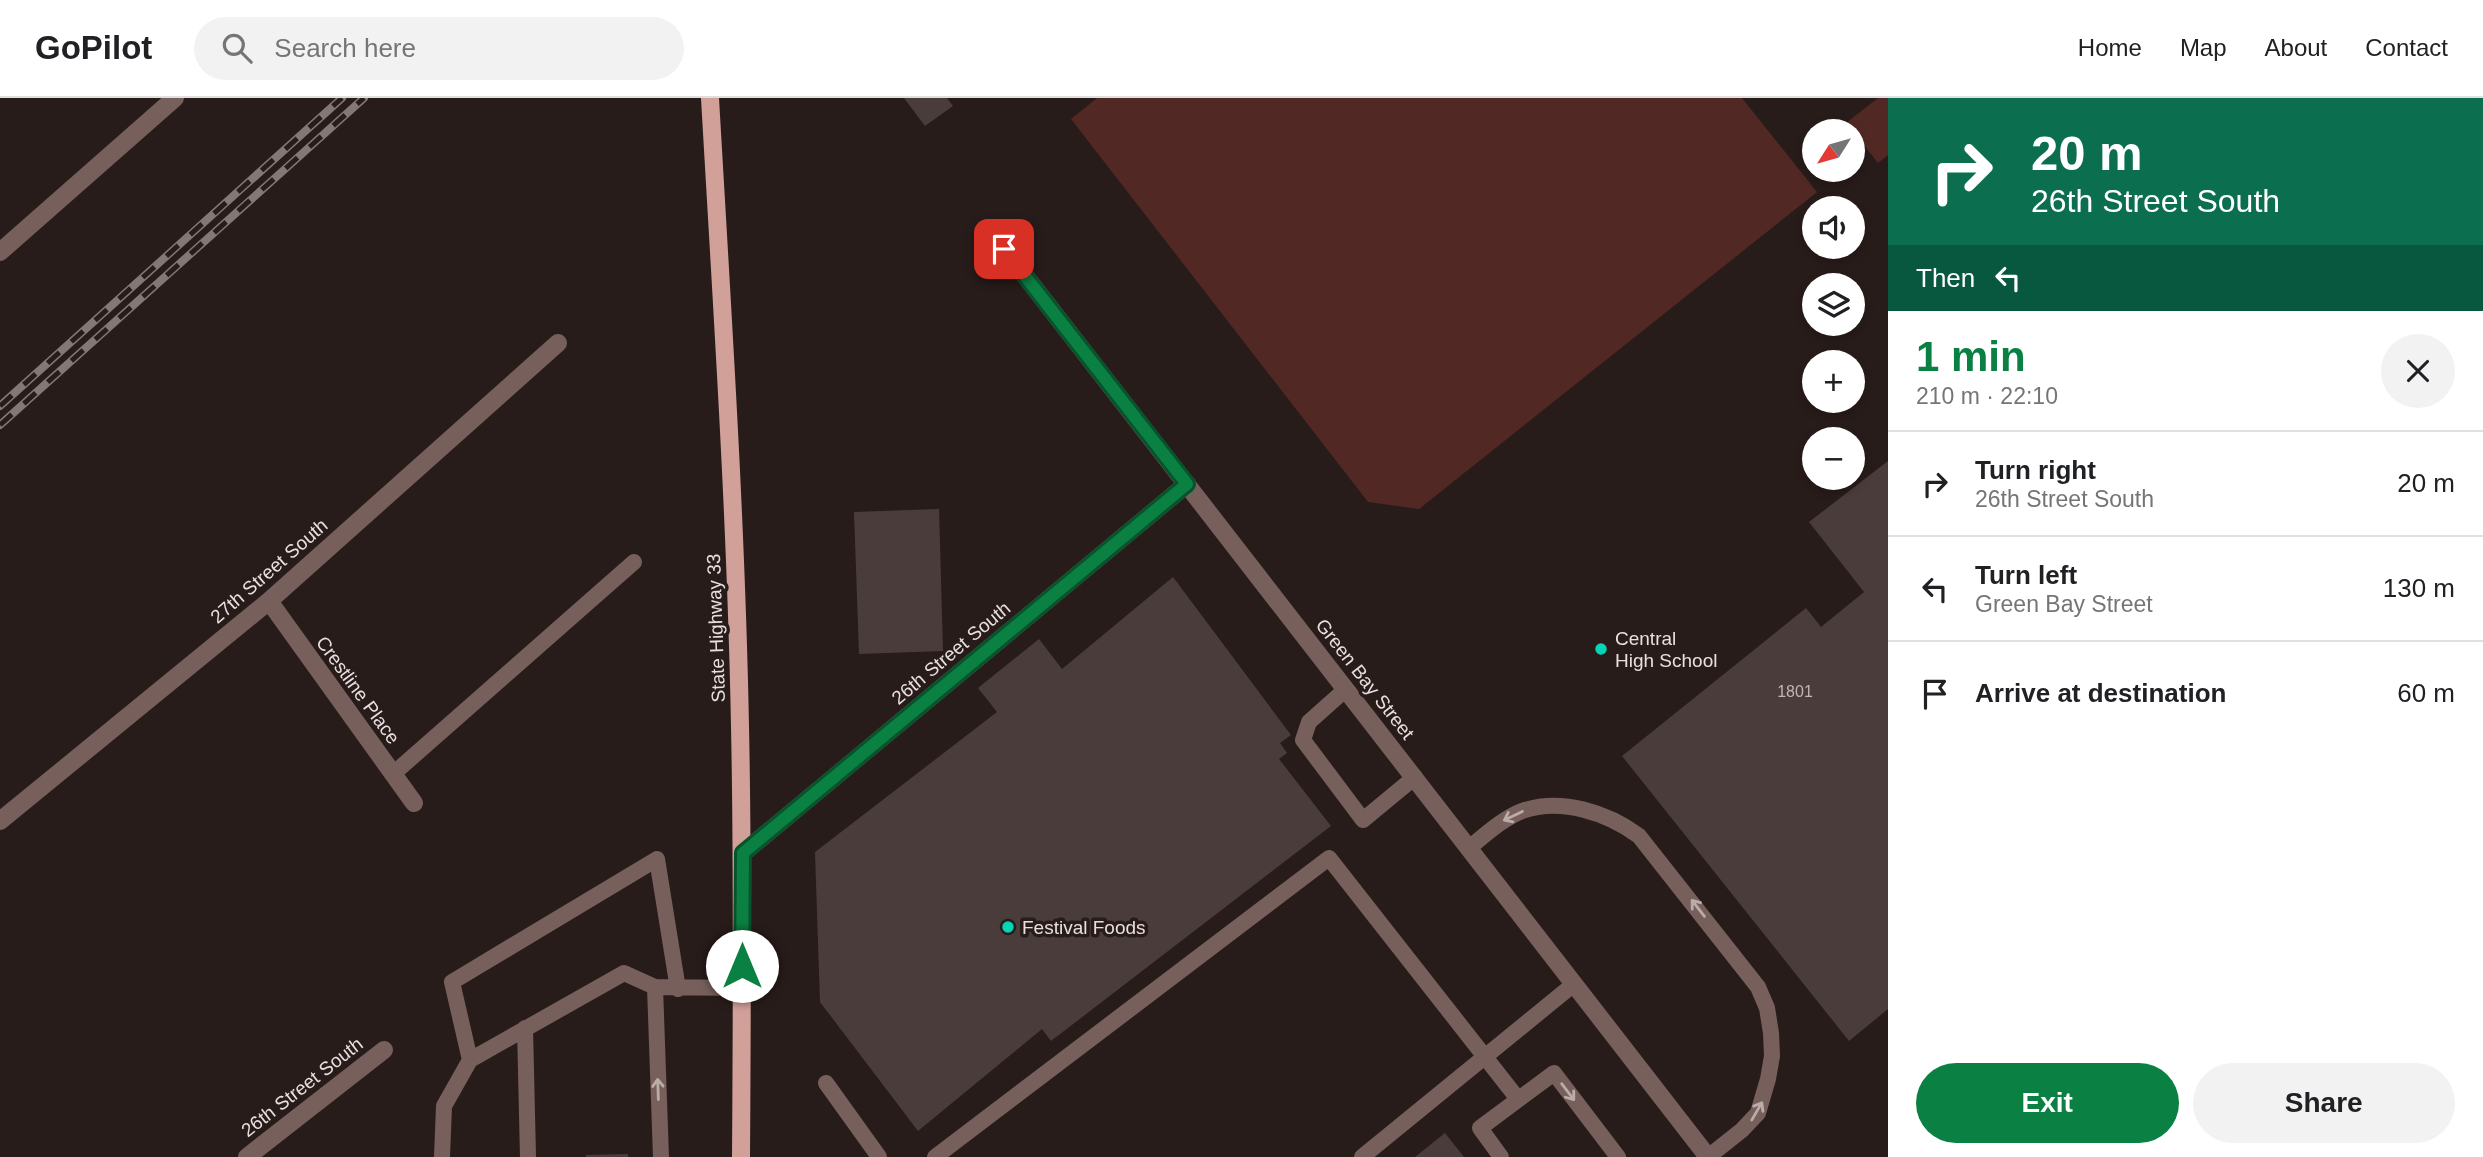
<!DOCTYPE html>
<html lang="en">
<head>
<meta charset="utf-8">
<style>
	body { margin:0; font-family:Arial,sans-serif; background:#f2f2f2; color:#202124; height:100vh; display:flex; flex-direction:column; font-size:26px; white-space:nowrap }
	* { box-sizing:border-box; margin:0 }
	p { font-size:23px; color:#757577 }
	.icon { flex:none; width:38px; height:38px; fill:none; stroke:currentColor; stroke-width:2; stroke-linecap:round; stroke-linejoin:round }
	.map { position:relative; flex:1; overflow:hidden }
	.sheet { display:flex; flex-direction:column; background:#fff; width:595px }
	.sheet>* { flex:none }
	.banner { background:#0b6e4f; color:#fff; overflow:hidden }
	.needle { width:46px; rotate:233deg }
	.tools { position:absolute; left:1802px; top:21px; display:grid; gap:14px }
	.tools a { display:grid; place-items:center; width:63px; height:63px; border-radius:50%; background:#fff; box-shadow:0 4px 10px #0003; font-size:35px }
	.pin { position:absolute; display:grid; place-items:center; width:60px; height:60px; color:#fff; margin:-30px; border-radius:14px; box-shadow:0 4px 10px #0006 }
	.me { position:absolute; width:77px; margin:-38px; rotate:0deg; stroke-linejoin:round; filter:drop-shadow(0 0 5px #0008) }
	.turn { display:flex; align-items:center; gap:24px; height:147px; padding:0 28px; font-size:32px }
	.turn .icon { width:91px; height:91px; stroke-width:2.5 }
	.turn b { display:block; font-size:49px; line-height:60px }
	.then { display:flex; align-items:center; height:66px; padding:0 28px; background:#0003; gap:14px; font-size:26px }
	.round { display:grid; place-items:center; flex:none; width:74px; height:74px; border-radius:37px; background:#f2f2f2 }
	.head { display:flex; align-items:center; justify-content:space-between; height:119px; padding:0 28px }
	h1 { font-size:42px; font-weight:700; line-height:52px; color:#0b8043 }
	.cta { display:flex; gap:14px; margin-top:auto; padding:14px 28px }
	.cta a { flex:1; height:80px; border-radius:42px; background:#0b8043; color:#fff; font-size:28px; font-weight:700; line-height:80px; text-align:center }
	.cta a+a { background:#f2f2f2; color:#202124 }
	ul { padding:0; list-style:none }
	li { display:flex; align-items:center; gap:21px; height:105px; padding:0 28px; border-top:2px solid #e0e0e0 }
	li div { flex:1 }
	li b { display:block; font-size:26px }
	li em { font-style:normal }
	header { display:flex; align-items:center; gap:42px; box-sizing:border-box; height:98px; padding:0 35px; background:#fff; border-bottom:2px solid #e0e0e0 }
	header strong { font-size:33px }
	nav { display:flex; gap:38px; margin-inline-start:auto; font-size:24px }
	.search { width:490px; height:63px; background:#f2f2f2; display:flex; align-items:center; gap:18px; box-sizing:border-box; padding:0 24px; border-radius:38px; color:#757577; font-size:26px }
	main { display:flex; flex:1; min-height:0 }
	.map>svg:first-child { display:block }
	.green { fill:#522824 }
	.building { fill:#4a3c3a }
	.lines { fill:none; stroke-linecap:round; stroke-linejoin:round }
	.lane { stroke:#77605c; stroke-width:16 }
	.street { stroke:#77605c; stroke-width:18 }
	.primary { stroke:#d1a099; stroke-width:18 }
	.rail-casing { stroke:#827876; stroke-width:8 }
	.rail { stroke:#281c1a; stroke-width:5; stroke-dasharray:16; stroke-linecap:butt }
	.oneway { stroke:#bbacaa }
	.route-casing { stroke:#07532c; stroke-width:18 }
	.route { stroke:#0b8043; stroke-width:12 }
	.poi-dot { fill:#04d5b6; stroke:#281c1a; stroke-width:2.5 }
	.labels { text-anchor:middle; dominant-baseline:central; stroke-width:7; stroke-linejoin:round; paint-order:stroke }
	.number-label { font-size:16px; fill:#c0b6b5 }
	.street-label { font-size:19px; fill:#e8dfde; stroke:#281c1a }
	.poi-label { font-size:19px; fill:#e8dfde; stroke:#281c1a; text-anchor:start }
</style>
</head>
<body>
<header>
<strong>GoPilot</strong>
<div class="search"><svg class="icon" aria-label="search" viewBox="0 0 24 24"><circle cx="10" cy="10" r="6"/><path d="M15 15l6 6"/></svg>Search here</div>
<nav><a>Home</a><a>Map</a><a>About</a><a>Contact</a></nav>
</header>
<main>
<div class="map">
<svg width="1888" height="1059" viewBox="0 0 1888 1059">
	<rect width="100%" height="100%" fill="#281c1a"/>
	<path class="green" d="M1097,0H1742L1817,94L1419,411L1368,404L1071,21Z
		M1878,0H1888V57L1878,65L1846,25Z"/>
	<path class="building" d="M904,0H947L953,8L925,28Z
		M1888,363V911L1849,943L1622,658L1806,510L1821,529L1864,494L1809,424Z
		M939,411L943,553L859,556L854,414Z
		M1173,479L1291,637L1280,645L1287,655L1279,661L1331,728L1051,943L1042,931L918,1033L820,904L815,754L997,614L978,590L1039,541L1062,571Z
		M1445,1035L1464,1059H1415Z
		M628,1056V1059H586V1057Z"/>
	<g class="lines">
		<path class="lane" d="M1346,591L1309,624L1303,642L1363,722L1415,679
			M393,676L634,464
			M1469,750C1485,737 1502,721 1522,713C1561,699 1608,715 1639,738L1758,889L1767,910L1771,935L1772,958L1768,981L1758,1015L1742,1032L1708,1059
			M655,889L661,1059
			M525,930L528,1059
			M470,962L624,875L655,889L742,890
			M826,985L879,1059
			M442,1059L444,1008L470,962L452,884L657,761L678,891
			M935,1059L1329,760L1518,1001
			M1362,1059L1574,886
			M1501,1059L1480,1030L1554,975L1618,1059"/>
		<path class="street" d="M988,130L1708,1059
			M0,154L175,0
			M269,503L414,705
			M0,723L269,503L558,245
			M743,755L1187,386
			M247,1059L384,952"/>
		<path class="primary" d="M710,0C722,209 736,418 740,628C743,771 742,915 741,1059"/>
		<defs>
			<path id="rail" d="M0,308L342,0
				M0,327L364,0"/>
		</defs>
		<use href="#rail" class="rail-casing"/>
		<use href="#rail" class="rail"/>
	</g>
	<defs><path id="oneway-shaft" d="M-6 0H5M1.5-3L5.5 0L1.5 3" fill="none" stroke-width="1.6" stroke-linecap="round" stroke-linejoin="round" transform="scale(1.75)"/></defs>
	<g class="oneway">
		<use href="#oneway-shaft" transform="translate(1513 718) rotate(154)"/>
		<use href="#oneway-shaft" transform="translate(1698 810) rotate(-128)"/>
		<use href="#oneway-shaft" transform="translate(658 991) rotate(-92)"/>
		<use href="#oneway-shaft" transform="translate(1568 994) rotate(53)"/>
		<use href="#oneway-shaft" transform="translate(1757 1013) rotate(-60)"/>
	</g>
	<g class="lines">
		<defs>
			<path id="route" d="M742,868L743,755L1187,386L1004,151"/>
		</defs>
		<use href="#route" class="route-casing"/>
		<use href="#route" class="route"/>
	</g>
	<g class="poi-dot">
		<circle cx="1601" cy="551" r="7"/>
		<circle cx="1008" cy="829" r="7"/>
	</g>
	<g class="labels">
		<g class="number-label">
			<text x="1795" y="593">1801</text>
		</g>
		<g class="street-label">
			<text transform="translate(269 473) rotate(-41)">27th Street South</text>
			<text transform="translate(716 530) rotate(-92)">State Highway 33</text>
			<text transform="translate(951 555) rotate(-40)">26th Street South</text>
			<text transform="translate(1365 581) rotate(52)">Green Bay Street</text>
			<text transform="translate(358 592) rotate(54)">Crestline Place</text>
			<text transform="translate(302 989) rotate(-38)">26th Street South</text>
		</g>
		<g class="poi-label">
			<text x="1615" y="540">Central<tspan x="1615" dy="22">High School</tspan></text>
			<text x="1022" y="829">Festival Foods</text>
		</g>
	</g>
</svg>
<div class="tools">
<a><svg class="needle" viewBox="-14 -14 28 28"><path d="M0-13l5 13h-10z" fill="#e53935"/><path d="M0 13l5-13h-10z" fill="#757577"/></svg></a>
<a><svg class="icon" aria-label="sound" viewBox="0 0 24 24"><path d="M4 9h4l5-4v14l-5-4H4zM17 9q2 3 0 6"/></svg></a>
<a><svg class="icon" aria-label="layers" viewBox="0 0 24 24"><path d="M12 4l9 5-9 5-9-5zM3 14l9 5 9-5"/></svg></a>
<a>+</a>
<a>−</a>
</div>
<div class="pin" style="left:1004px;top:151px;background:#d93025"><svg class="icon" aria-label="arrive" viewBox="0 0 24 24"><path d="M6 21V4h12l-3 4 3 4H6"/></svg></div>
<svg class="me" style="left:742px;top:868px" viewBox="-20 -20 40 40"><circle r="19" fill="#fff"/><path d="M0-13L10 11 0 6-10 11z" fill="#0b8043"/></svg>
</div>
<section class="sheet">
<div class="banner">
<div class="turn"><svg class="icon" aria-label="right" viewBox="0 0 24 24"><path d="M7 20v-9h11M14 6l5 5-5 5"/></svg><div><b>20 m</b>26th Street South</div></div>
<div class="then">Then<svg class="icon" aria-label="left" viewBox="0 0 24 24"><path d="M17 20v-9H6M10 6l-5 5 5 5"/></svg></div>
</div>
<div class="head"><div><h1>1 min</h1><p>210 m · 22:10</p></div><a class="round"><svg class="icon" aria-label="close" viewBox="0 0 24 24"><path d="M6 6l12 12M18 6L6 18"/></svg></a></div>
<ul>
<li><svg class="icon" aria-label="right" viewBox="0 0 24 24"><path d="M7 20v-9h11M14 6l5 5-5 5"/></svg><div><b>Turn right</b><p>26th Street South</p></div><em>20 m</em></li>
<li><svg class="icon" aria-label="left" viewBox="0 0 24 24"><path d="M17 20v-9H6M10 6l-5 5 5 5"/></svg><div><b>Turn left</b><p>Green Bay Street</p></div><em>130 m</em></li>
<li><svg class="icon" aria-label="arrive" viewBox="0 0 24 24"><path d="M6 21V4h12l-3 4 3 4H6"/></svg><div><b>Arrive at destination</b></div><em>60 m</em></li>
</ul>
<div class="cta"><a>Exit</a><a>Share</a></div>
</section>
</main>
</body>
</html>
